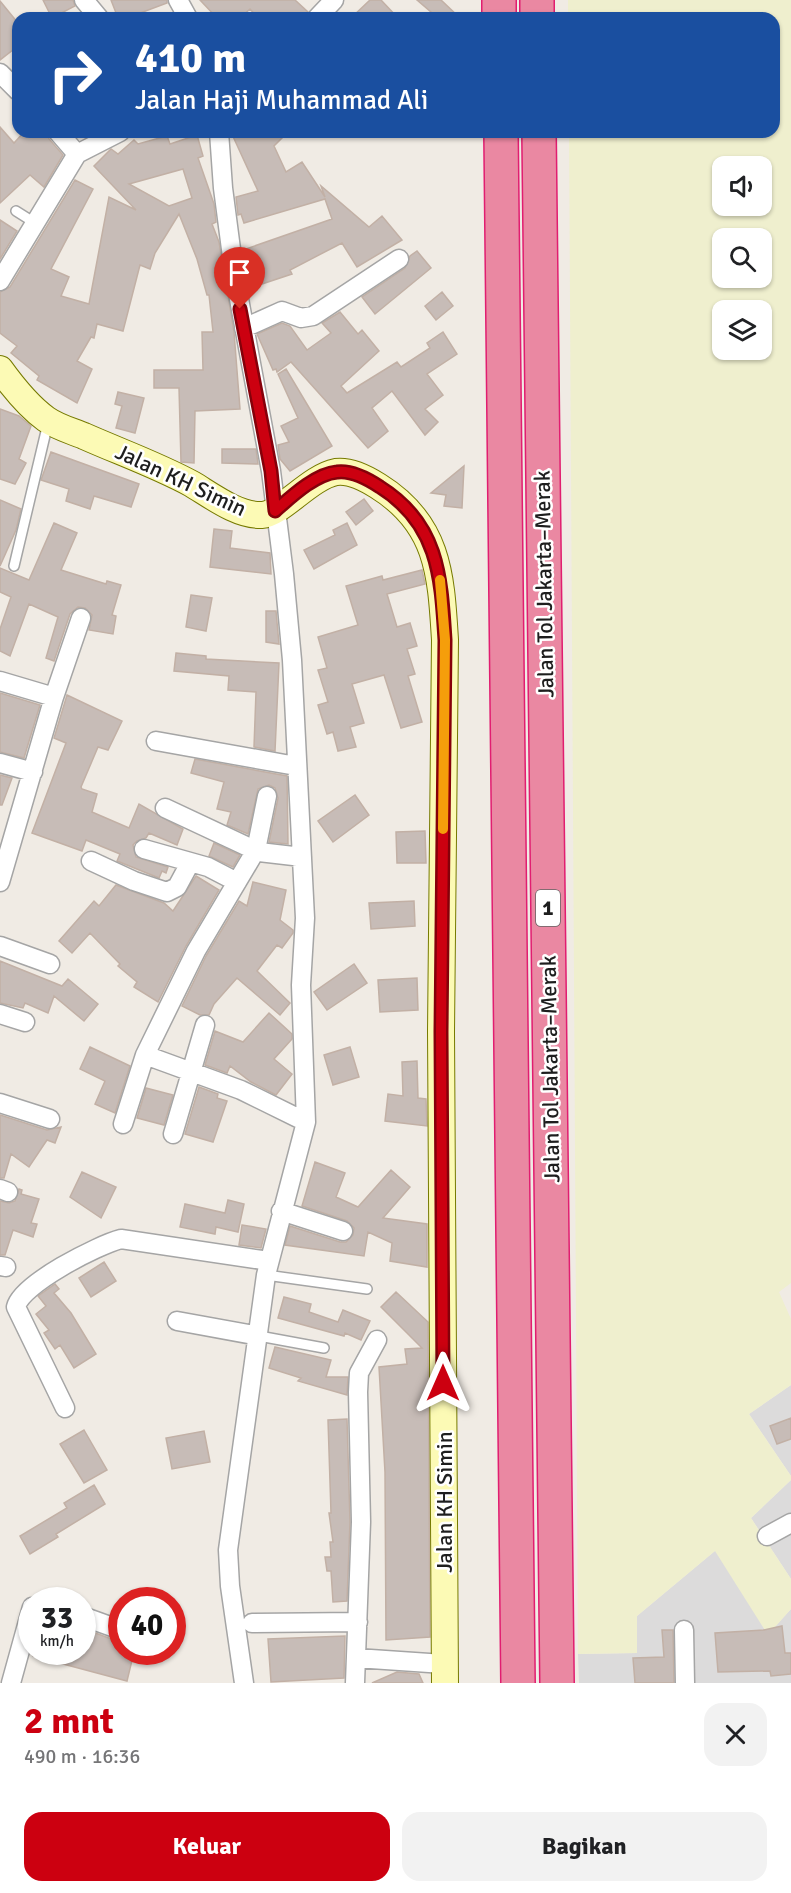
<!DOCTYPE html>
<html lang="id">
<head>
<meta charset="utf-8">
<style>
	body { margin:0; font-family:Signika,sans-serif; background:#f2f2f2; color:#202124; height:100vh; display:flex; flex-direction:column; font-size:22px; white-space:nowrap }
	* { box-sizing:border-box; margin:0 }
	p { font-size:20px; color:#757577 }
	.icon { flex:none; width:33px; height:33px; fill:none; stroke:currentColor; stroke-width:2; stroke-linecap:round; stroke-linejoin:round }
	.map { position:relative; height:1683px; overflow:hidden }
	.side { display:flex; flex-direction:column; background:#fff; flex:1 }
	.side>* { flex:none }
	.banner { position:absolute; left:12px; top:12px; width:768px; height:126px; border-radius:18px; box-shadow:0 2px 4px #0004; background:#1a4fa0; color:#fff; overflow:hidden }
	.fabs { position:absolute; left:712px; top:156px; display:grid; gap:12px }
	.fabs a { display:grid; place-items:center; width:60px; height:60px; border-radius:12px; background:#fff; box-shadow:0 2px 4px #0004; font-size:30px }
	.speed { position:absolute; left:18px; top:1587px; display:flex; gap:12px; font-size:30px; font-weight:700; text-align:center }
	.speed>* { display:grid; place-content:center; width:78px; height:78px; border-radius:50%; background:#fff; box-shadow:0 2px 4px #0004; line-height:1 }
	.speed small { font-size:15px; font-weight:400 }
	.speed .limit { border:9px solid #d22; background:#fff; color:#111 }
	.pin { position:absolute; display:grid; place-items:center; width:51px; height:51px; color:#fff; margin:-62px -26px; border-radius:50% 50% 50% 0; rotate:-45deg; box-shadow:0 0 6px #0007 }
	.pin .icon { rotate:45deg }
	.me { position:absolute; width:66px; margin:-33px; rotate:0deg; stroke-linejoin:round; filter:drop-shadow(0 0 4px #0008) }
	.turn { display:flex; align-items:center; gap:21px; height:126px; padding:0 24px; font-size:27px }
	.turn .icon { width:78px; height:78px; stroke-width:2.5 }
	.turn b { display:block; font-size:42px; line-height:51px }
	.round { display:grid; place-items:center; flex:none; width:63px; height:63px; border-radius:18px; background:#f2f2f2 }
	.overview { display:flex; align-items:center; justify-content:space-between; height:102px; padding:0 24px }
	h1 { font-size:36px; font-weight:700; line-height:45px; color:#cc0010 }
	.cta { display:flex; gap:12px; margin-top:auto; padding:12px 24px }
	.cta a { flex:1; height:69px; border-radius:18px; background:#cc0010; color:#fff; font-size:24px; font-weight:700; line-height:69px; text-align:center }
	.cta a+a { background:#f2f2f2; color:#202124 }
	.map>svg:first-child { display:block }
	.residential { fill:#dcdbdb }
	.farmland { fill:#efefce; fill-rule:evenodd }
	.building { fill:#c7bcb7; stroke:#c2b0a5; stroke-width:1.5; fill-rule:evenodd }
	.lines { fill:none; stroke-linecap:round; stroke-linejoin:round }
	.lane-casing { stroke:#a5a5a5; stroke-width:12 }
	.street-casing { stroke:#a5a5a5; stroke-width:21 }
	.secondary-casing { stroke:#767a00; stroke-width:28 }
	.highway-casing { stroke:#e11d70; stroke-width:36 }
	.lane { stroke:#fff; stroke-width:9 }
	.street { stroke:#fff; stroke-width:18 }
	.secondary { stroke:#fcfab5; stroke-width:26 }
	.highway { stroke:#ea88a2; stroke-width:33 }
	.route-casing { stroke:#85000a; stroke-width:15 }
	.route { stroke:#cc0010; stroke-width:10 }
	.slow { stroke:#f59e0b; stroke-width:10 }
	.labels { text-anchor:middle; dominant-baseline:central; stroke-width:5; stroke-linejoin:round; paint-order:stroke }
	.shield { fill:#fff; stroke:#626262; stroke-width:1.5 }
	.shield-label { font-size:21px; font-weight:bold; fill:#1e1e1e }
	.street-label { font-size:22px; fill:#1e1e1e; stroke:#fff }
</style>
</head>
<body>
<div class="map">
<svg width="791" height="1683" viewBox="0 0 791 1683">
	<rect width="100%" height="100%" fill="#f0ebe4"/>
	<path class="residential" d="M791,1385V1476L749,1414Z
		M791,1480V1579L751,1518Z
		M716,1550L768,1634L791,1609V1683H579L578,1654L637,1653V1616Z"/>
	<path class="farmland" d="M568,0H791V1283L779,1292L791,1319V1385L749,1414L791,1476V1480L751,1518L791,1579V1609L768,1635L715,1551L637,1616V1653L578,1654L569,132H774V18H568ZM723,166H762V206H723ZM723,238H762V278H723ZM723,310H762V350H723Z"/>
	<path class="building" d="M43,0H73L75,6L52,18Z
		M111,0H167V3L127,18H118Z
		M200,0H295L308,12L306,18H258L250,9L240,18H217Z
		M370,0H381L398,18H351Z
		M417,0H441L460,18H438Z
		M0,1L18,23V46L0,60Z
		M0,127L14,143L24,132H47L49,139L63,155L44,187L30,175L0,203Z
		M231,132H288L274,146L286,172L302,162L325,197L321,186L369,227L382,216L402,240L357,267L342,243L290,270L292,274L259,285L253,266L245,268L243,250L332,219L325,199L244,223L241,214L238,215L236,197L258,191Z
		M197,135L203,156L198,158L214,204L216,222L212,224L219,242L234,332L240,409L195,411L194,463L181,462L179,388H154V370H203L202,332H213L209,295H207L197,259L179,214L155,253L150,269L140,265L123,331L97,324L94,338L91,337L77,361L92,369L77,403L37,380L39,376L11,353L17,346L0,333V292L10,287L75,180L93,189L51,269L69,277L61,296L89,304L109,197L136,210L94,166L111,149L118,154L134,140L138,144L167,136L170,144ZM183,169L192,198L169,206L129,184Z
		M0,220L17,231L0,259Z
		M417,251L431,268L375,314L362,297L405,268L410,256Z
		M442,292L453,306L436,320L425,306Z
		M340,312L358,334L362,330L379,351L341,386L347,393L397,362L401,367L430,348L427,343L443,332L457,354L427,374L443,395L425,409L438,422L425,435L392,391L372,408L388,431L368,448L291,362L277,372L276,369L273,370L257,334L282,323L290,326L307,350L331,333L322,323Z
		M286,369L332,446L290,471L280,459L278,445L289,442L281,426L298,418L278,374Z
		M118,392L144,398L135,433L116,428L122,406L115,404Z
		M0,409L19,416L31,426L19,459L26,463L15,484L0,479Z
		M222,449H256L258,464L222,463Z
		M51,452L139,484L131,507L94,496L90,509L66,501L69,489L41,480Z
		M464,466L462,508L444,506L446,495L431,493Z
		M364,499L373,511L356,525L346,512Z
		M0,500L21,509L16,530L0,566Z
		M54,523L77,533L61,570L106,584L107,581L121,585L112,615L116,616L113,634L89,630L92,615L85,608L78,607L70,614L54,661L46,658L58,617L29,604L10,656L0,651V629L11,597L0,592V568L29,580Z
		M347,523L357,545L314,569L304,550L335,535L333,530Z
		M214,529L232,531L230,548L270,553L271,574L210,567Z
		M422,570L425,584L387,594L397,627L410,623L417,646L407,649L415,674L408,676L422,722L401,728L384,675L352,684L364,723L350,727L356,747L338,751L333,732L327,734L318,705L328,702L318,670L327,668L318,637L358,625L346,586L382,576L383,580Z
		M191,595L212,598L206,631L186,627Z
		M266,611H276L279,644L266,642Z
		M176,653L206,656V659L279,663L275,751L254,747L256,692L228,690L229,676L174,671Z
		M0,693L40,705L24,758L0,752Z
		M67,695L122,721L108,750L98,747L81,787L82,789L97,794L92,812L129,828L139,804L183,829L177,845L149,833L146,838L137,841L133,845L136,857L168,867L166,873L162,871L159,878L117,861L120,854L86,840L82,851L32,833L66,743L54,738Z
		M195,759L287,776L288,844L269,842L278,798L275,788L269,785L258,789L248,834L227,825L231,812L217,809L224,782L191,773Z
		M0,775L12,778L2,805H0Z
		M355,795L369,815L333,842L318,821Z
		M425,831L426,863H397L396,832Z
		M214,843L240,855L233,867L209,856Z
		M196,876L219,890L186,946L158,1002L134,987L137,982L118,966L120,964L90,933L72,953L59,941L94,901L99,906L116,885L164,903L173,911Z
		M253,882L286,890L280,920L293,930V933L282,948L277,945L257,971L290,1003L280,1015L237,978L214,1004L209,1015H200L182,1006L206,956L239,901L247,906Z
		M414,901L415,926L371,929L369,903Z
		M0,961L62,986L68,979L98,1004L84,1021L54,996L48,1013L25,1003L23,1008L0,1003Z
		M354,964L367,983L327,1010L314,992Z
		M417,978L418,1010L380,1012L378,980Z
		M269,1013L292,1034V1039L274,1059L292,1074L276,1095L251,1082L230,1066L227,1073L205,1065L215,1031L243,1042Z
		M90,1047L130,1066L115,1113L95,1104L105,1081L80,1069Z
		M350,1047L359,1077L333,1085L324,1055Z
		M417,1061L418,1098L426,1099L427,1126L385,1121L388,1094L403,1096L402,1062Z
		M199,1087L218,1094L217,1098L227,1101L213,1142L185,1134Z
		M146,1088L173,1095L164,1125L137,1118Z
		M0,1115L47,1130L61,1127L55,1143L47,1140L29,1167L11,1154L4,1178H0Z
		M315,1162L345,1173L336,1197L358,1207L391,1170L410,1187L383,1218L427,1224V1267L390,1261L392,1243L368,1232L364,1256L285,1245L290,1226L340,1242H346L353,1235L354,1228L347,1221L302,1206Z
		M82,1172L116,1187L101,1218L70,1197Z
		M19,1189L22,1190L21,1194L39,1199L31,1223L37,1224L33,1237L13,1230L5,1255H0V1201L9,1203L15,1201Z
		M228,1200L244,1204L238,1232L216,1227L215,1234L180,1227L185,1204L225,1213Z
		M242,1225L266,1229L261,1248L239,1245Z
		M104,1262L116,1281L91,1297L79,1278Z
		M55,1284L59,1289L54,1293L71,1313L96,1354L74,1368L60,1345L55,1349L44,1333L49,1330L36,1314L46,1306L38,1296Z
		M396,1292L428,1322L430,1637L386,1640L385,1472L379,1367L407,1364L405,1349L422,1348L381,1307Z
		M284,1297L311,1304L309,1312L338,1322L343,1310L370,1321L361,1340L345,1333L344,1336L278,1318Z
		M275,1347L331,1360L326,1377H348L347,1395L298,1381L301,1378L269,1368Z
		M791,1418V1439L777,1444L770,1426Z
		M347,1419L350,1522L347,1601L333,1602L331,1571H327L325,1557H331L330,1542H333L329,1513H331L328,1420Z
		M84,1430L107,1470L84,1483L60,1444Z
		M204,1431L210,1462L172,1469L166,1438Z
		M94,1485L105,1504L56,1534L58,1537L30,1554L20,1536L67,1508L64,1503Z
		M782,1626L785,1653H791V1674L771,1676L770,1671L718,1672L715,1633L764,1630Z
		M82,1628L114,1640L122,1639V1652H134L127,1681L33,1656L34,1652H82Z
		M662,1630H673L674,1683H635L633,1658L664,1657Z
		M345,1636L344,1678L271,1682L268,1639Z
		M397,1672L419,1674L423,1683H372Z"/>
	<g class="lines">
		<defs>
			<path id="lane" d="M16,211L35,223
				M14,566L48,423
				M266,1275L367,1289
				M259,1336L324,1348"/>
			<path id="street" d="M84,0L99,18
				M178,0L188,18
				M317,18L334,0
				M0,73L18,91
				M58,132L77,154
				M219,132L223,188L234,272L271,471L284,574L292,660L305,918L301,985L306,1122L266,1275L228,1550L230,1586L244,1683
				M0,281L77,154L120,132
				M244,328L282,311L301,318L313,316L399,259
				M0,681L54,697
				M156,741L296,766
				M0,763L33,772
				M165,808L259,852L302,857
				M144,849L208,867L237,882
				M91,861L134,881L167,892L177,887L190,863
				M0,882L54,697L81,618
				M0,946L50,964
				M0,1014L25,1022
				M145,1055L241,1090L306,1122
				M0,1103L50,1119
				M123,1124L145,1055L196,951L256,850L267,796
				M173,1134L205,1025
				M0,1189L8,1192
				M281,1211L343,1231
				M0,1266L6,1267
				M177,1321L259,1336
				M65,1408L16,1307C21,1284 98,1245 121,1239L269,1261
				M767,1536L791,1523
				M82,1616L118,1629
				M252,1623L358,1622
				M684,1630L685,1683
				M356,1658L444,1664
				M11,1683L32,1607
				M355,1683L361,1522L358,1392L359,1373L377,1340"/>
			<path id="secondary" d="M0,369C13,387 28,406 46,419C57,427 72,431 84,436C120,452 157,465 192,484C212,496 238,516 262,515C281,514 310,477 336,472C351,470 367,479 378,486C439,524 441,575 445,640L441,1032L445,1683"/>
			<path id="highway" d="M499,0V18
				M537,0V18
				M501,132L518,1683
				M539,132L557,1683"/>
		</defs>
		<use href="#lane" class="lane-casing"/>
		<use href="#street" class="street-casing"/>
		<use href="#secondary" class="secondary-casing"/>
		<use href="#highway" class="highway-casing"/>
		<use href="#lane" class="lane"/>
		<use href="#street" class="street"/>
		<use href="#secondary" class="secondary"/>
		<use href="#highway" class="highway"/>
	</g>
	<g class="lines">
		<defs>
			<path id="route" d="M240,309L271,471L275,511C291,497 315,474 337,472C352,470 368,479 380,487C439,524 441,577 445,640L441,1032L443,1383"/>
		</defs>
		<use href="#route" class="route-casing"/>
		<use href="#route" class="route"/>
		<path class="slow" d="M440,580L445,640L443,829"/>
	</g>
	<g class="labels">
		<rect class="shield" x="536" y="890" width="24" height="36" rx="4.5"/>
		<g class="shield-label">
			<text x="548" y="908">1</text>
		</g>
		<g class="street-label">
			<text transform="translate(181 480) rotate(25)">Jalan KH Simin</text>
			<text transform="translate(544 584) rotate(-91)">Jalan Tol Jakarta–Merak</text>
			<text transform="translate(550 1069) rotate(-91)">Jalan Tol Jakarta–Merak</text>
			<text transform="translate(444 1502) rotate(-90)">Jalan KH Simin</text>
		</g>
	</g>
</svg>
<div class="fabs">
<a><svg class="icon" aria-label="sound" viewBox="0 0 24 24"><path d="M4 9h4l5-4v14l-5-4H4zM17 9q2 3 0 6"/></svg></a>
<a><svg class="icon" aria-label="search" viewBox="0 0 24 24"><circle cx="10" cy="10" r="6"/><path d="M15 15l6 6"/></svg></a>
<a><svg class="icon" aria-label="layers" viewBox="0 0 24 24"><path d="M12 4l9 5-9 5-9-5zM3 14l9 5 9-5"/></svg></a>
</div>
<div class="speed"><div>33<small>km/h</small></div><div class="limit">40</div></div>
<div class="pin" style="left:240px;top:309px;background:#d93025"><svg class="icon" aria-label="arrive" viewBox="0 0 24 24"><path d="M6 21V4h12l-3 4 3 4H6"/></svg></div>
<svg class="me" style="left:443px;top:1383px" viewBox="-20 -20 40 40"><path d="M0-17L14 15 0 8-14 15z" fill="#cc0010" stroke="#fff" stroke-width="4"/></svg>
<div class="banner">
<div class="turn"><svg class="icon" aria-label="right" viewBox="0 0 24 24"><path d="M7 20v-9h11M14 6l5 5-5 5"/></svg><div><b>410 m</b>Jalan Haji Muhammad Ali</div></div>
</div>
</div>
<section class="side">
<div class="overview"><div><h1>2 mnt</h1><p>490 m · 16:36</p></div><a class="round"><svg class="icon" aria-label="close" viewBox="0 0 24 24"><path d="M6 6l12 12M18 6L6 18"/></svg></a></div>
<div class="cta"><a>Keluar</a><a>Bagikan</a></div>
</section>
</body>
</html>
